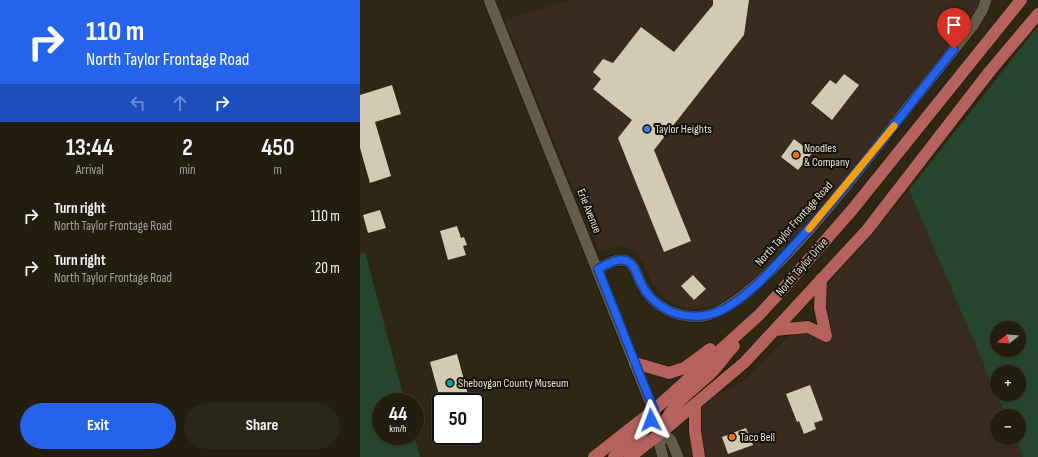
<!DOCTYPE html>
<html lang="en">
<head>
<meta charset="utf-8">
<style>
	body { margin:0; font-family:"Sofia Sans Condensed",sans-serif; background:#2a2618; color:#f1f3f6; height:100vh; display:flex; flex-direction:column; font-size:15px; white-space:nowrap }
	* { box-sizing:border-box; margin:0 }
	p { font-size:13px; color:#a2a29e }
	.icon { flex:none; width:22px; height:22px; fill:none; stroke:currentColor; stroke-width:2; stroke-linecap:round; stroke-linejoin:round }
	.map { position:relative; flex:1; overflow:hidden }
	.details { display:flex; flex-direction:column; background:#221d0f; width:360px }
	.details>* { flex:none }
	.hud { background:#2563eb; color:#fff; overflow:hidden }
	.needle { width:26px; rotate:253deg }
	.fabs { position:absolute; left:630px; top:321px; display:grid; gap:8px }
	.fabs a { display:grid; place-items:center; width:36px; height:36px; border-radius:50%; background:#221d0f; box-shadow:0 1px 3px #0004,0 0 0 1px #3f3b2f; font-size:20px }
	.speed { position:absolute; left:12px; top:393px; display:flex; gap:8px; font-size:20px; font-weight:700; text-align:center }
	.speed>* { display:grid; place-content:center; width:52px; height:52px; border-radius:50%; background:#221d0f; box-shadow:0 1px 3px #0004,0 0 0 1px #3f3b2f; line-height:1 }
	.speed small { font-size:10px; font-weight:400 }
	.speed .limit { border:2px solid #111; border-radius:6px; background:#fff; color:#111 }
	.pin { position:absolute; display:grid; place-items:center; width:34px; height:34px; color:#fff; margin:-41px -17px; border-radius:50% 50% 50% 0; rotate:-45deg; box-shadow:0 0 4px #0007 }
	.pin .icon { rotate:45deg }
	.me { position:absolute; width:44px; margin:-22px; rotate:357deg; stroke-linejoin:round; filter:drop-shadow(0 0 3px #0008) }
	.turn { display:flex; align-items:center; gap:14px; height:84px; padding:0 20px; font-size:18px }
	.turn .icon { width:52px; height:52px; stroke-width:2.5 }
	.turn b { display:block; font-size:28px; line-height:34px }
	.lanes { display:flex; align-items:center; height:38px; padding:0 20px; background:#0003; justify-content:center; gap:20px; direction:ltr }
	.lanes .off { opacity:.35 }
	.eta { display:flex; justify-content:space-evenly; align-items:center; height:68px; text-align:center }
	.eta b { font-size:24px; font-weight:700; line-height:28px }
	.action { display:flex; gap:8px; margin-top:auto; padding:8px 20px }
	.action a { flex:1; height:46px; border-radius:24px; background:#2563eb; color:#fff; font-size:16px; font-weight:700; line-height:46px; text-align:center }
	.action a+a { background:#2a2618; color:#f1f3f6 }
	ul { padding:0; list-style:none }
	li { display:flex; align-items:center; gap:12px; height:52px; padding:0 20px }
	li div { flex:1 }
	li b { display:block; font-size:15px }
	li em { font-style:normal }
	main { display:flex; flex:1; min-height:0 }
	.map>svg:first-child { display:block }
	.commercial { fill:#392c1e }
	.green { fill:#26452e; fill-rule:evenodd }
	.building { fill:#d2cab2 }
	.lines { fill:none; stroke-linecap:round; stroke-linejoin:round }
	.minor-casing { stroke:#161001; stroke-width:12 }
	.major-casing { stroke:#161001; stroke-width:13 }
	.minor { stroke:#655d48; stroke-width:11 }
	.major { stroke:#b5625f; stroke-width:12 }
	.route-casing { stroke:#184099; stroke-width:10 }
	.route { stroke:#2563eb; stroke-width:7 }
	.slow { stroke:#f59e0b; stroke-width:7 }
	.shop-dot { fill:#3f7fe0; stroke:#131008; stroke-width:1.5 }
	.food-dot { fill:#e8710a; stroke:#131008; stroke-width:1.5 }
	.culture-dot { fill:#0f9aa8; stroke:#131008; stroke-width:1.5 }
	.labels { text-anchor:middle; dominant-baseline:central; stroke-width:4; stroke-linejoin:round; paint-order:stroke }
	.poi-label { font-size:12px; fill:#e3dfd3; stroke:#131008; text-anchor:start }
	.street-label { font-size:12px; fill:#e3dfd3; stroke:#131008 }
</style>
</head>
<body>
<main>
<section class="details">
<div class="hud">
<div class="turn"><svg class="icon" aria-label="right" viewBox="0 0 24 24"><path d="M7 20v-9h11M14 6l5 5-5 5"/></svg><div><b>110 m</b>North Taylor Frontage Road</div></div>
<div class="lanes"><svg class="icon off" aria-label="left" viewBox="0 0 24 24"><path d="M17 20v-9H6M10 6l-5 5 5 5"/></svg><svg class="icon off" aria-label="ahead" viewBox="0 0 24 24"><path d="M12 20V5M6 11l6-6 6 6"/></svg><svg class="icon" aria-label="right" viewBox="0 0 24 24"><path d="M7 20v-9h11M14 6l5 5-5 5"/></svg></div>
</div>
<div class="eta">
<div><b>13:44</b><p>Arrival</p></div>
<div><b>2</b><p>min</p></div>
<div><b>450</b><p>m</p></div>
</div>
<ul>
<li><svg class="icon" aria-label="right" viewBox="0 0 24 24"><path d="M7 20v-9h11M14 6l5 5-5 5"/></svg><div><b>Turn right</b><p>North Taylor Frontage Road</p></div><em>110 m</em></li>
<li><svg class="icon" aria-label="right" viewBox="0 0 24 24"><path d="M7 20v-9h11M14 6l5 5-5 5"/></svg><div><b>Turn right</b><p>North Taylor Frontage Road</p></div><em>20 m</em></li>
</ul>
<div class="action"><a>Exit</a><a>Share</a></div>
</section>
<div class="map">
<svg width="678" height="457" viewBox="0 0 678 457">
	<rect width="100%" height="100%" fill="#2e2714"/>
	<path class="commercial" d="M211,0H620L615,12L606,26L481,185L406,269L374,296L359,305L337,309L322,307L305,299L293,285L283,262L272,249L257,246L239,251L225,217L145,20Z
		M549,190L646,416H637V438H655L663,457H343L339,412L342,408L356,394L381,383L429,336L445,331L461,340L472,335L465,317L464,289Z"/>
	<path class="green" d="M678,26V457H663L655,438H659V416H646L549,190ZM637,328H659V350H637ZM637,372H659V394H637Z
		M5,252L45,402H21V436H54L60,457H0V253Z"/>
	<path class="building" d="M353,0H389L384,35L294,150L331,241L304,252L258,138L272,120L233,89L241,79L233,72L243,59L253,63L281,27L314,52L353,5Z
		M484,74L499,85L472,120L451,103L470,80L476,84Z
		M32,85L41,114L15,122L31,176L10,183L0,148V95Z
		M434,139L452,153L438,170L421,157Z
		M20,210L26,228L8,233L3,215Z
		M97,226L101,238L104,237L107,245L103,246L106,255L88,260L80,231Z
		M333,275L346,289L334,300L321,286Z
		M97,354L110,402H81L70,362Z
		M450,385L463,420L454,423L456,429L444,434L439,421L437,422L426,394Z
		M386,428L393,445L368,454L362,437Z"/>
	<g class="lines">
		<defs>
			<path id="minor" d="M129,0L302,432L311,440L318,457
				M238,269C246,265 257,257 267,261C275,264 277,276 281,283C292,307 318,319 343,316C396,309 503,165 537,121C563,88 589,56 614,24L623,9L626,0
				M302,432L300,446L303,457"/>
			<path id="major" d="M461,279L460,308L466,336
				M415,330L448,327L466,336
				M275,363L309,373L324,368L350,349
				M335,405V431L339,457
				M302,432C308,404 333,391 352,372C360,364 366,354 374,346
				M234,457L294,410L399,315L422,290L492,210L661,0
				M254,457C271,442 287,434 294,410
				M270,457L302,432L385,362L507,230L630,71L678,14"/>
		</defs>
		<use href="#minor" class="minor-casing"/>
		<use href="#major" class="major-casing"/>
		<use href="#minor" class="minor"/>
		<use href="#major" class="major"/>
	</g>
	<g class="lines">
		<defs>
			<path id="route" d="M291,420L294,410L238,269C246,265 257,257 267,261C275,264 277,276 281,283C290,302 310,316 332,316C343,317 354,314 364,309C392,294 414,267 435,244C492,182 542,114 594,49"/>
		</defs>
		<use href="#route" class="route-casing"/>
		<use href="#route" class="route"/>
		<path class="slow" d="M449,229L534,126"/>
	</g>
	<circle class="shop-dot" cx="287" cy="129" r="4"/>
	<g class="food-dot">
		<circle cx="436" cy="155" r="4"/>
		<circle cx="372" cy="437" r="4"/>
	</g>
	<circle class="culture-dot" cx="90" cy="383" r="4"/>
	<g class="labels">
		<g class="poi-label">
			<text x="295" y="129">Taylor Heights</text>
			<text x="444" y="148">Noodles<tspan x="444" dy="14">&amp; Company</tspan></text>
			<text x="98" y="383">Sheboygan County Museum</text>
			<text x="380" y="437">Taco Bell</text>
		</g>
		<g class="street-label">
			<text transform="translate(229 211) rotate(68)">Erie Avenue</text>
			<text transform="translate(434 224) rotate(-48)">North Taylor Frontage Road</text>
			<text transform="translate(442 267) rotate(-49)">North Taylor Drive</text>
		</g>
	</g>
</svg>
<div class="fabs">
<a><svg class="needle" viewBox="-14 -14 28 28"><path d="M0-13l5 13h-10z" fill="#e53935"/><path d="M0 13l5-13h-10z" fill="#a2a29e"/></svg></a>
<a>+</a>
<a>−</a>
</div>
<div class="speed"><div>44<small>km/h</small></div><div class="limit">50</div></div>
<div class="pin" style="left:594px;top:49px;background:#d93025"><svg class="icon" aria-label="arrive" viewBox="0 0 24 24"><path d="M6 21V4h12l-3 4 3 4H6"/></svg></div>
<svg class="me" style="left:291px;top:420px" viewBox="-20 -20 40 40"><path d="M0-17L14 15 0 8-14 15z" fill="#2563eb" stroke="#fff" stroke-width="4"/></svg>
</div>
</main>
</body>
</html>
